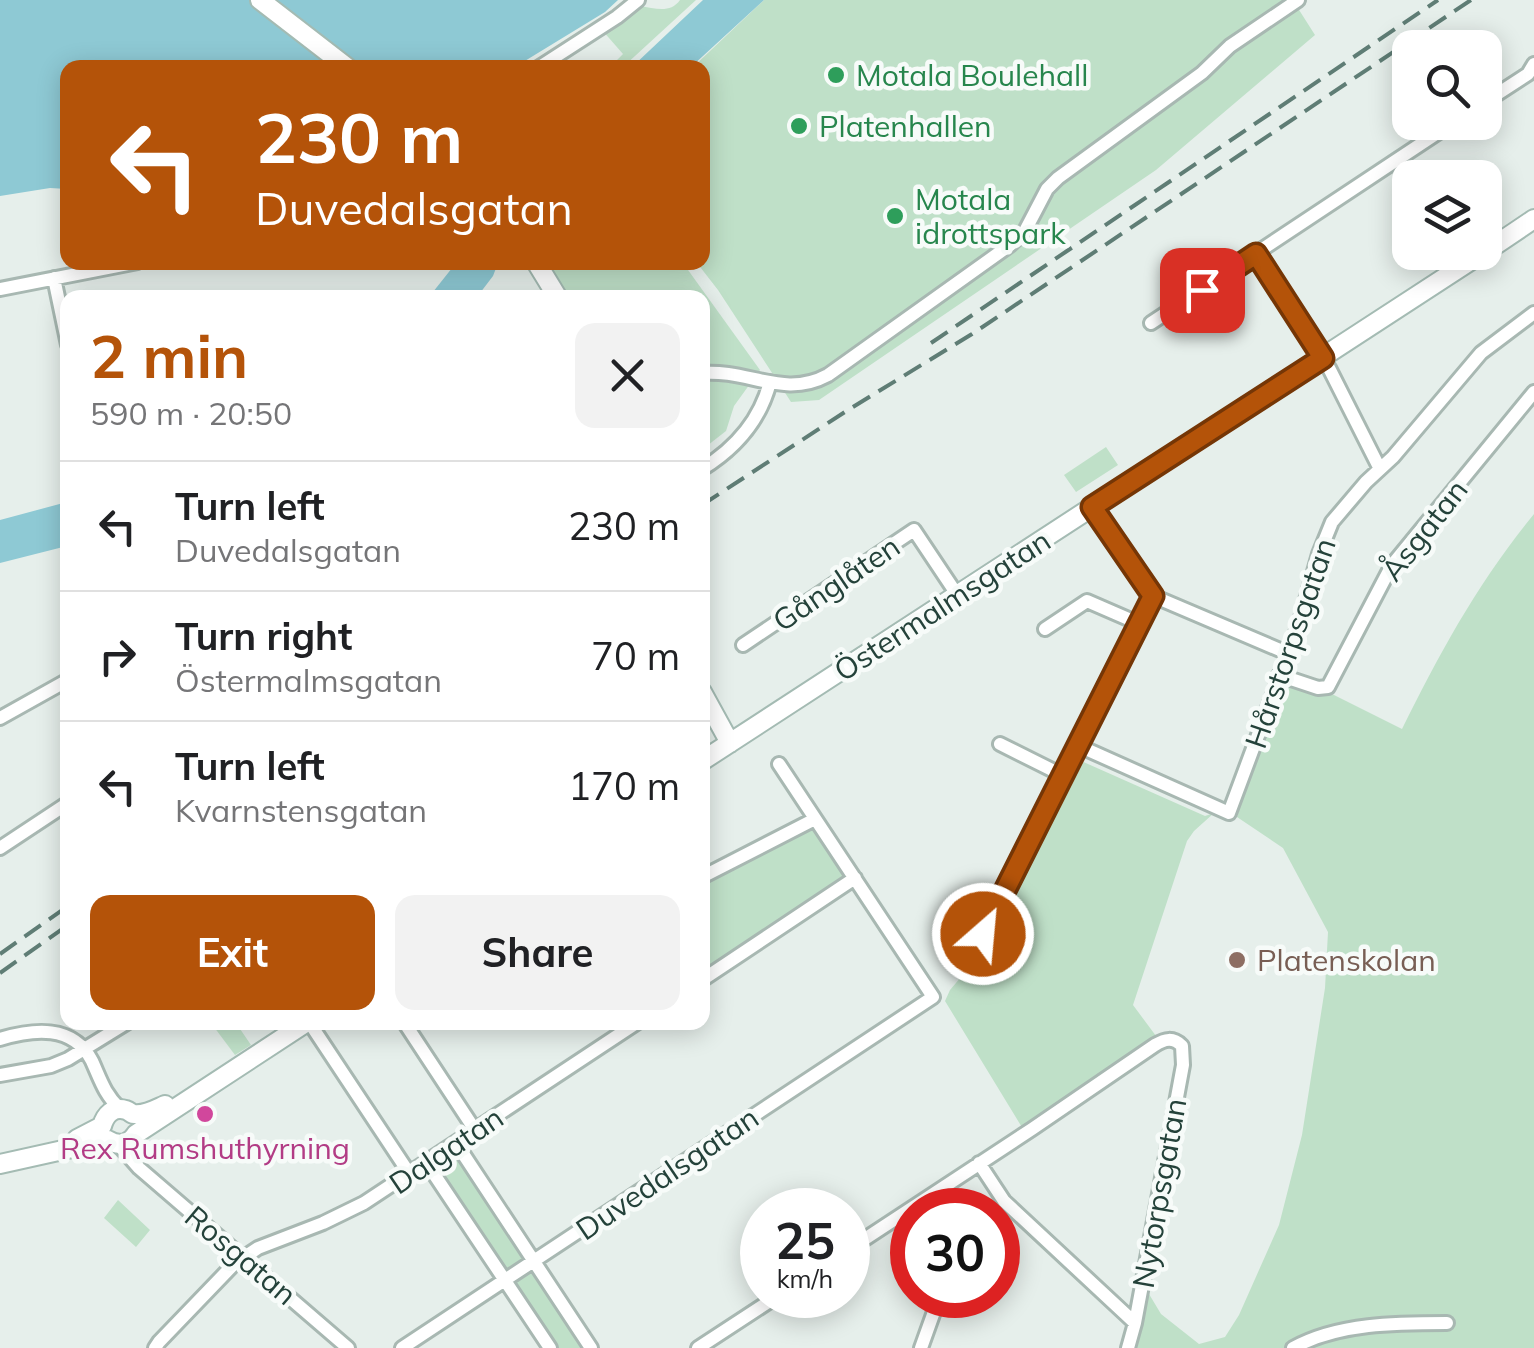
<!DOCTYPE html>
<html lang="en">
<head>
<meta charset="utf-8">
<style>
	body { margin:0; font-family:Mulish,sans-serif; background:#f2f2f2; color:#202124; height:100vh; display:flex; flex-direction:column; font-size:38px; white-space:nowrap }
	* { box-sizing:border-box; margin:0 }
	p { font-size:32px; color:#757577 }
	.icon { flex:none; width:55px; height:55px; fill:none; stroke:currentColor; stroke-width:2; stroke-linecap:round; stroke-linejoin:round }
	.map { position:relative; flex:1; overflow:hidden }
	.side { position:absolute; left:60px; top:290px; width:650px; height:740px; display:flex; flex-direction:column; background:#fff; border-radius:20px; box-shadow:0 5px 25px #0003 }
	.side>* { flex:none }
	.hud { position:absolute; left:60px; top:60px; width:650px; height:210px; border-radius:20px; box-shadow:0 5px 25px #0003; background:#b45309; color:#fff; overflow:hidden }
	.controls { position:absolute; left:1392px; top:30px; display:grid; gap:20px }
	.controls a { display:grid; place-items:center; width:110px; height:110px; border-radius:20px; background:#fff; box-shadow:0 5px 25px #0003; font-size:50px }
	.speed { position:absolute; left:740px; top:1188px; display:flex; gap:20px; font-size:50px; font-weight:700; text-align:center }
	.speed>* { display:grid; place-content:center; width:130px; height:130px; border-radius:50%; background:#fff; box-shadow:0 5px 25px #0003; line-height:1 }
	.speed small { font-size:25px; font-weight:400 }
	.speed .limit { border:15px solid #d22; background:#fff; color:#111 }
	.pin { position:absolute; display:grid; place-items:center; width:85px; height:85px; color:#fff; margin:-42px; border-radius:20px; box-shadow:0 5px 15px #0006 }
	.me { position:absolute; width:110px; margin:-55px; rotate:27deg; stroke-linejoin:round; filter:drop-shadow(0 0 8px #0008) }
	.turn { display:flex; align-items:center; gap:35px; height:210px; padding:0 30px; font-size:45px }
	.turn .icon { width:130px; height:130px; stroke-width:2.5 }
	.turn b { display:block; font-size:70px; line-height:85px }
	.round { display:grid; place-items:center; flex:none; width:105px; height:105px; border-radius:20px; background:#f2f2f2 }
	.head { display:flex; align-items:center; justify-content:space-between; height:170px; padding:0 30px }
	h1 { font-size:60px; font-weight:700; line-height:75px; color:#b45309 }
	.button { display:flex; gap:20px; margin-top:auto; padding:20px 30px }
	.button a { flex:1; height:115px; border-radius:20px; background:#b45309; color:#fff; font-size:40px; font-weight:700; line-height:115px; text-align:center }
	.button a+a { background:#f2f2f2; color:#202124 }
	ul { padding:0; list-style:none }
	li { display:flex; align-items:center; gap:30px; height:130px; padding:0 30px; border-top:2px solid #e0e0e0 }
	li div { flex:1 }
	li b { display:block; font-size:38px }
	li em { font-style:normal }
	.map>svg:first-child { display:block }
	.green { fill:#bfe0c8 }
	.water { fill:#8ec9d4 }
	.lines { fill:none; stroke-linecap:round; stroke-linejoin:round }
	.street-casing { stroke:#a8b8b2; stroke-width:18 }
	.secondary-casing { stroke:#a4bbb3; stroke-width:22 }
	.street { stroke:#fff; stroke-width:12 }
	.secondary { stroke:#fff; stroke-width:18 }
	.rail { stroke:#5f7d75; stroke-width:4; stroke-dasharray:20 10; stroke-linecap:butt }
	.route-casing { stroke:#753606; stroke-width:25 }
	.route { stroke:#b45309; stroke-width:18 }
	.leisure-dot { fill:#2e9e5b; stroke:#f7fbf9; stroke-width:4 }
	.education-dot { fill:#8d6e63; stroke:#f7fbf9; stroke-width:4 }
	.hotel-dot { fill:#d1479c; stroke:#f7fbf9; stroke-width:4 }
	.labels { text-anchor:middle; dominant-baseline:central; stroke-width:9; stroke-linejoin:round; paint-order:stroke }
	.leisure-label { font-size:30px; fill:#27864d; stroke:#f7fbf9; text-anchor:start }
	.street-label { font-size:30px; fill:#24423a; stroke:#f7fbf9 }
	.education-label { font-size:30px; fill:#785e54; stroke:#f7fbf9; text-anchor:start }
	.hotel-label { font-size:30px; fill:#b23c85; stroke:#f7fbf9 }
</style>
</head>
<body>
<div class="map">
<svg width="1534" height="1348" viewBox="0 0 1534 1348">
	<rect width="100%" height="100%" fill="#e6efeb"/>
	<path class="green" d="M680,0H696L623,67H610L623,54L602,30L640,6C655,8 670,14 680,0Z
		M764,0H1296L1294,2L1315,35L1156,170L819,400L791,402L718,290L697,263L702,262V68H692Z
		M546,263H683L760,370L734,406L726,431L703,449L702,298L570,297Z
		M1106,447L1118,465L1076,492L1064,475Z
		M1534,514V1348H1125L1143,1284L1161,1314L1199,1344L1225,1337L1239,1315L1279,1225L1302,1135L1325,988L1328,932L1283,848L1237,817L1277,677L1314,694L1326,691L1402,729C1440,652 1479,581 1534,514Z
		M1079,760L1205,816L1214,813L1194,831L1187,841L1133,1005L1159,1040L1026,1134L945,1001L950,990L990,943Z
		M809,819L857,882L703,983V879Z
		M211,1023H236L251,1045L235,1055Z
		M453,1146L588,1348H546L423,1166Z
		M118,1200L150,1230L136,1247L104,1218Z"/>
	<path class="water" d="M0,0H618L605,12L515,67L68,68L67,189L50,188L0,196Z
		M703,0H764L691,67H632Z
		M456,263H498L493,276L477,297H429Z
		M67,502V546L0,563V520Z"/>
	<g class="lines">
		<defs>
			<path id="street" d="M538,68L617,17L638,0
				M1485,102L1528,74L1534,64
				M1256,254L1329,368L1380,469
				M54,278L68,345
				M0,289L138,262
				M1151,323L1454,122
				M702,373C748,369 784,399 828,375L1010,245L1025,231L1047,189L1058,178L1202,73L1230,46L1298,0
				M702,469C736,448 760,421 770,382
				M1153,596L1287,653
				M1045,629L1087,601L1140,624
				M743,645L914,530L958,596
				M1279,675L1318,688L1328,687L1392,565L1534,392
				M0,718L68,680
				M1000,744L1064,776
				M1079,746L1229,813L1299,625L1319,554L1332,522L1366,482L1393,457L1481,353L1534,313
				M0,848L68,803
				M702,877L815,819
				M983,934L1153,596L1092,507
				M702,980L855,878
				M309,1022L409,1173
				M404,1022L475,1130
				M0,1039C33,1029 73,1024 92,1061C101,1081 104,1093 120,1109
				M0,1075L51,1066L68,1059L128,1022
				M456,1143L591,1348
				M118,1144L139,1168L348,1348
				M426,1162L550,1348
				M979,1163L1004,1201L1135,1323
				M848,1250L1032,1129L1155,1045C1165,1039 1173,1037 1182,1046L1183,1065L1135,1323L1128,1348
				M155,1348L159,1342L234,1264L258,1248L323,1223L364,1203L638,1022
				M402,1348L933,997L779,764
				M698,1348L779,1295
				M921,1348L940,1295
				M1293,1348C1338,1323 1397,1323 1447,1323"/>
			<path id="secondary" d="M260,0L348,68
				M1485,252L1534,219
				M536,262L558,298
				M702,692L730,743
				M702,761L1484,252
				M77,1139L102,1126C105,1115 113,1106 126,1110C129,1111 131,1113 133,1114C144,1116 156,1109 165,1105
				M0,1164L108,1140C119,1147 130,1144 136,1134L307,1022"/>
		</defs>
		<use href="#street" class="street-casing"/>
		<use href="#secondary" class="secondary-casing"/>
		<use href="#street" class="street"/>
		<use href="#secondary" class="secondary"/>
		<path class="rail" d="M931,343L1438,0
			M702,505L848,410L972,334L1471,0
			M0,954L68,906
			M0,973L68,925"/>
	</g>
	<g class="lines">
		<defs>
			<path id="route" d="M983,934L1153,596L1092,507L1323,358L1256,254L1202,290"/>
		</defs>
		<use href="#route" class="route-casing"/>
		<use href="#route" class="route"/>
	</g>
	<g class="leisure-dot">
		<circle cx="836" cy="75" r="10"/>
		<circle cx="799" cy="126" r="10"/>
		<circle cx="895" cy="216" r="10"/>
	</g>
	<circle class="education-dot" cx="1237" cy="960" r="10"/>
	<circle class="hotel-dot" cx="205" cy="1114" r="10"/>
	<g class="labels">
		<g class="leisure-label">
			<text x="856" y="75">Motala Boulehall</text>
			<text x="819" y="126">Platenhallen</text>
			<text x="915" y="199">Motala<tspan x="915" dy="34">idrottspark</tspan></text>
		</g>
		<g class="street-label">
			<text transform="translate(1424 530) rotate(-52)">Åsgatan</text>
			<text transform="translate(836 583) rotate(-34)">Gånglåten</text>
			<text transform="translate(942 605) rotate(-33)">Östermalmsgatan</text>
			<text transform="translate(1290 643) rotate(-71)">Hårstorpsgatan</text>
			<text transform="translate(446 1150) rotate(-34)">Dalgatan</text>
			<text transform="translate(667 1173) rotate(-34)">Duvedalsgatan</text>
			<text transform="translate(1159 1193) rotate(-80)">Nytorpsgatan</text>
			<text transform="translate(241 1255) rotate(40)">Rosgatan</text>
		</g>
		<g class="education-label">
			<text x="1257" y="960">Platenskolan</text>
		</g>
		<g class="hotel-label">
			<text x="205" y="1148">Rex Rumshuthyrning</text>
		</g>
	</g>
</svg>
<div class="controls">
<a><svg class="icon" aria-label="search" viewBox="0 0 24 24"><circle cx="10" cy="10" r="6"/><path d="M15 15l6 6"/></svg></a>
<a><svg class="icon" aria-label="layers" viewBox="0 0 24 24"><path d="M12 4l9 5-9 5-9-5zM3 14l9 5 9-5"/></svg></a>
</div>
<div class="speed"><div>25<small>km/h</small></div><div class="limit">30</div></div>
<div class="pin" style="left:1202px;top:290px;background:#d93025"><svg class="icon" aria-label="arrive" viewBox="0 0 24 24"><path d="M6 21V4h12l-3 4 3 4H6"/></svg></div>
<svg class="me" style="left:983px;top:934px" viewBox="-20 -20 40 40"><circle r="17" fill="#b45309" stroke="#fff" stroke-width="3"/><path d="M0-11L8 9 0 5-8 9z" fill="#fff"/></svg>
<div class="hud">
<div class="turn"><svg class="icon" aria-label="left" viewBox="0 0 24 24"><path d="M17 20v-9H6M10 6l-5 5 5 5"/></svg><div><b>230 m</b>Duvedalsgatan</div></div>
</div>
<section class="side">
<div class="head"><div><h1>2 min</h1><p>590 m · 20:50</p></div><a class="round"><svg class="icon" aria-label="close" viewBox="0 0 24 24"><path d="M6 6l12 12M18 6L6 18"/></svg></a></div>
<ul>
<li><svg class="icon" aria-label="left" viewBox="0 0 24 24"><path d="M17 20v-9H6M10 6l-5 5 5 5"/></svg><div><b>Turn left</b><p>Duvedalsgatan</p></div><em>230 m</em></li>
<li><svg class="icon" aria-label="right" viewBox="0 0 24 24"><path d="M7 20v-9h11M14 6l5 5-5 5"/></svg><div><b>Turn right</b><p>Östermalmsgatan</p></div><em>70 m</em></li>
<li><svg class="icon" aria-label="left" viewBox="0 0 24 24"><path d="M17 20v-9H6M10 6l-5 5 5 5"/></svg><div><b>Turn left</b><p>Kvarnstensgatan</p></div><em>170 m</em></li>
</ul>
<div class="button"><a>Exit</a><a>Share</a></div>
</section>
</div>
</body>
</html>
